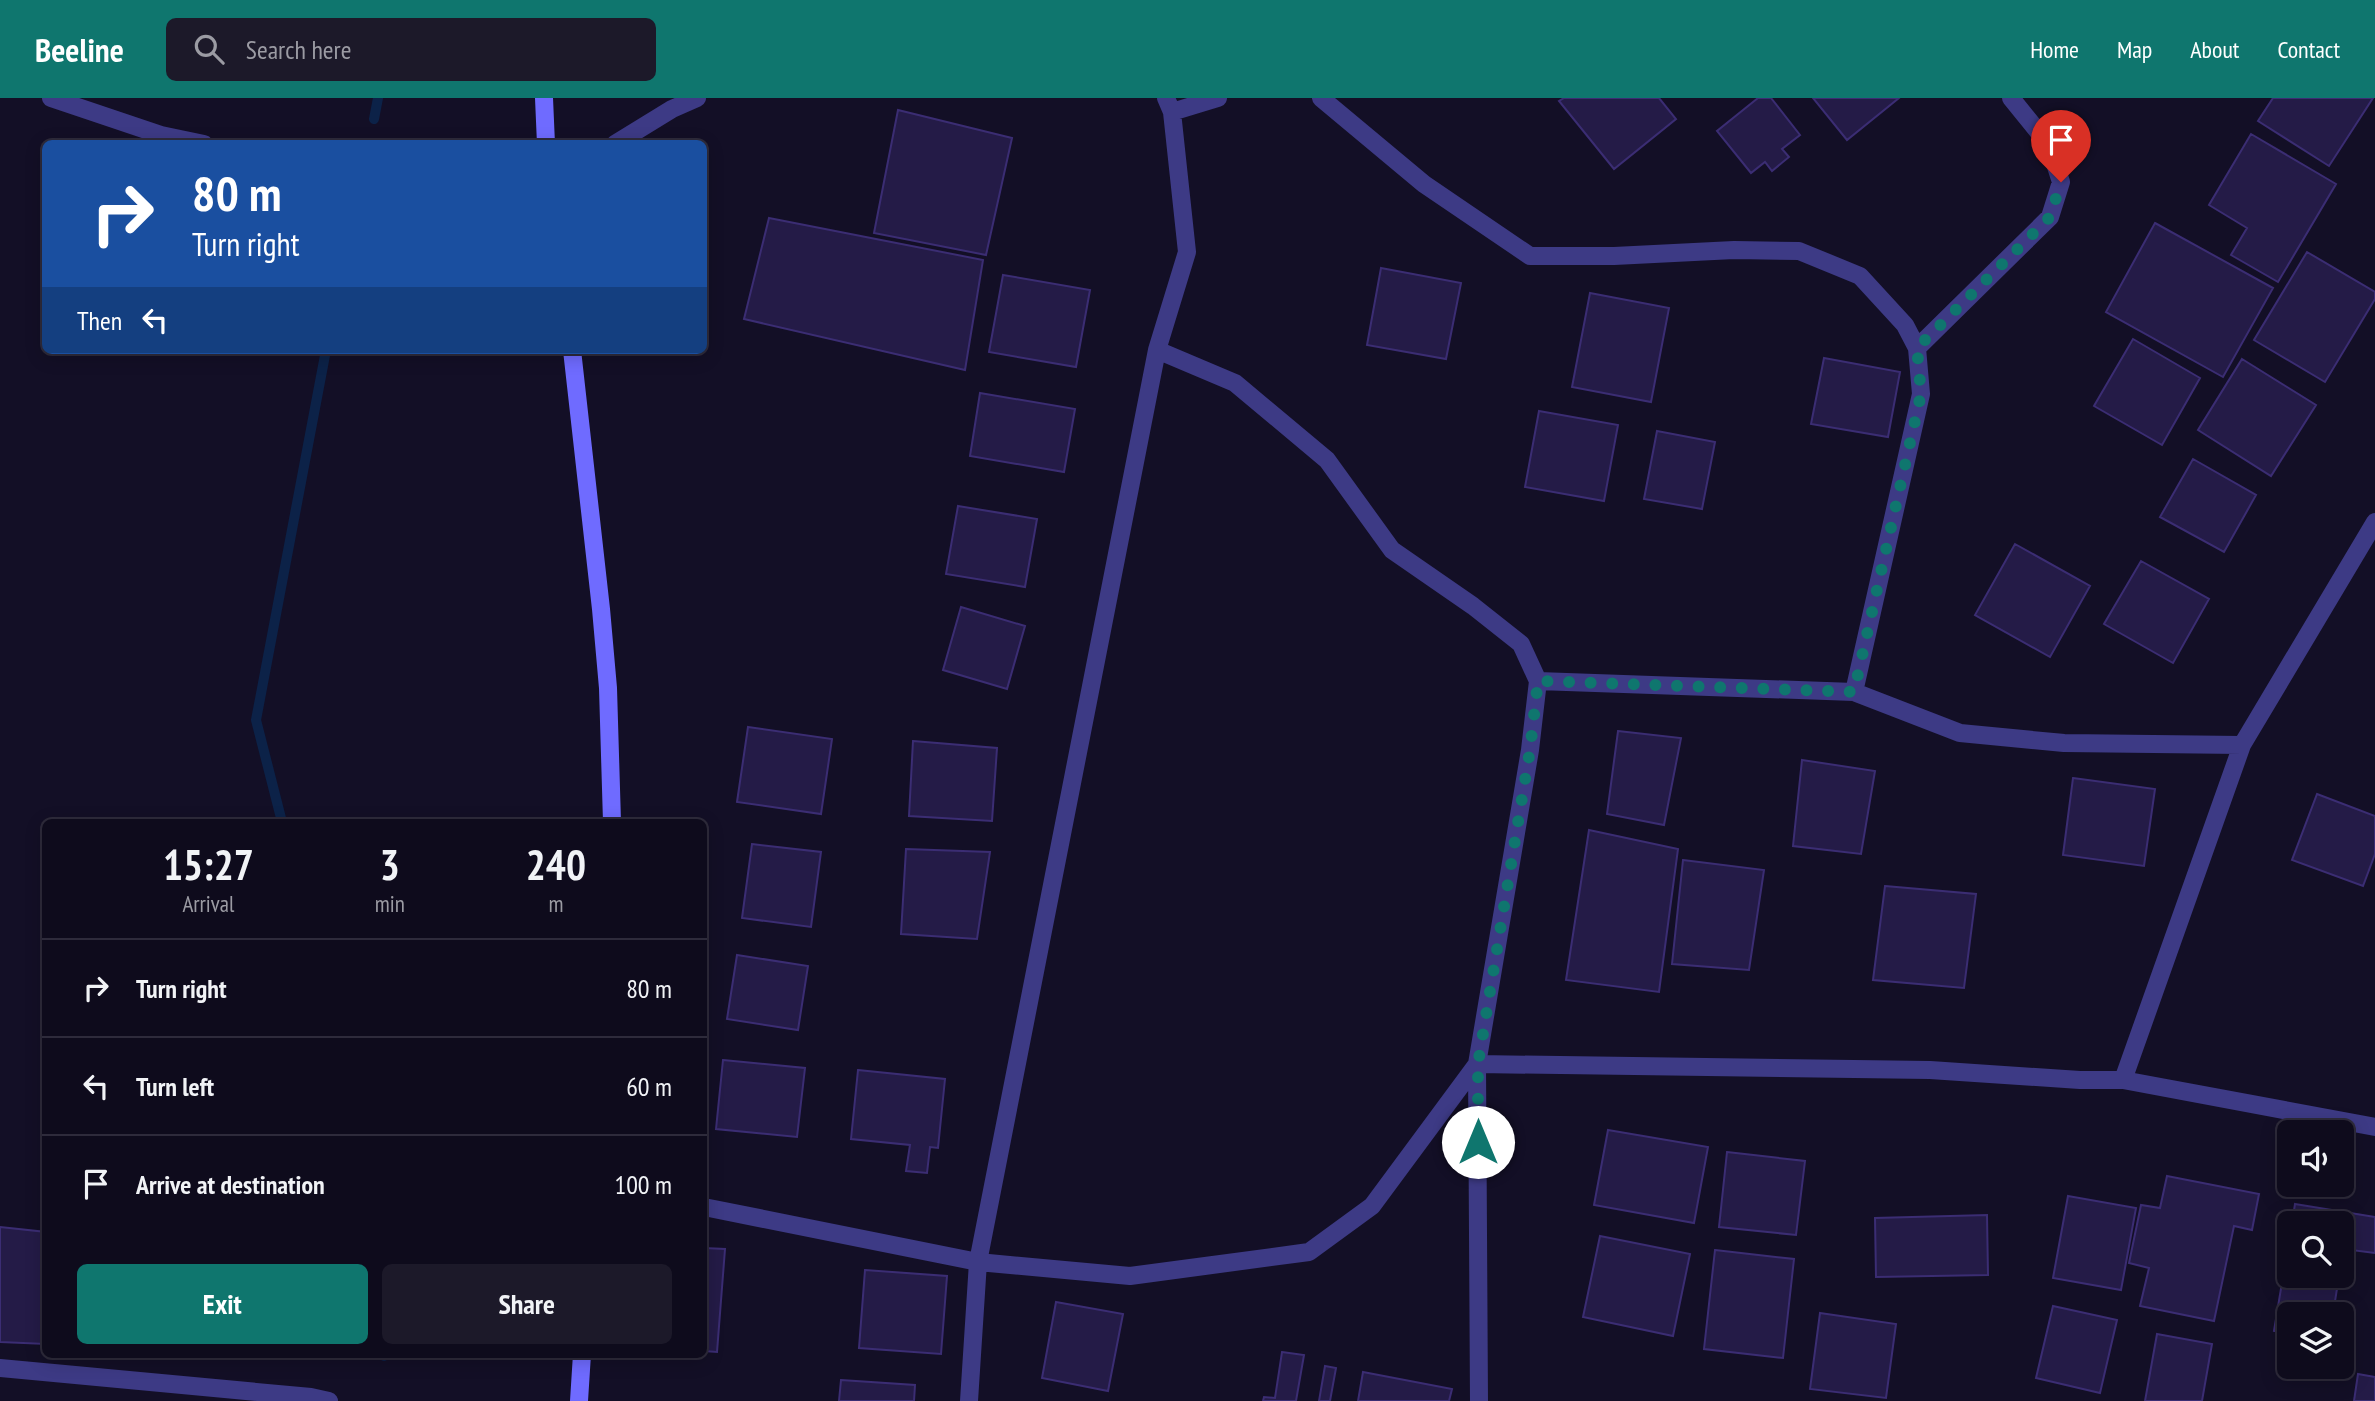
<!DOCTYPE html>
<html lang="en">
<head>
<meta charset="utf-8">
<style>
	body { margin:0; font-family:"PT Sans Narrow",sans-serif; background:#1c1929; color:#f1f3f6; height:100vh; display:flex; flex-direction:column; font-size:26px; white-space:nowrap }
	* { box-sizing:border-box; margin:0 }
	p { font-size:23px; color:#9b9ba3 }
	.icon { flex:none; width:38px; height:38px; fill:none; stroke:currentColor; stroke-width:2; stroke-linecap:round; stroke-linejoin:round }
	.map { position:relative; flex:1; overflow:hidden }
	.drawer { position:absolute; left:42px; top:721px; width:665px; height:539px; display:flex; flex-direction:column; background:#0e0b1c; border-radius:10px; box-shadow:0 4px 18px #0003,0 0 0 2px #2e2b3b }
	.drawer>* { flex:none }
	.banner { position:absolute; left:42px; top:42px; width:665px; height:214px; border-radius:10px; box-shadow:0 4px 18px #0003,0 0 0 2px #2e2b3b; background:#1a4fa0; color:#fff; overflow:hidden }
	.fabs { position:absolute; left:2277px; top:1022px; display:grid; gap:14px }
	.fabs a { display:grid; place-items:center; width:77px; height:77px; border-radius:10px; background:#0e0b1c; box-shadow:0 4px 18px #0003,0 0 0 2px #2e2b3b; font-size:35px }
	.pin { position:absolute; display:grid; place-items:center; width:60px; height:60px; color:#fff; margin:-72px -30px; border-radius:50% 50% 50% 0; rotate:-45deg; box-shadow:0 0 7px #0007 }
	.pin .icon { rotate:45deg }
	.me { position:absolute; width:77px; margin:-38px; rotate:0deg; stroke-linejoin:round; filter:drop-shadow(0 0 5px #0008) }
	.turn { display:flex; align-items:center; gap:24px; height:147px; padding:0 35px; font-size:32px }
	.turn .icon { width:91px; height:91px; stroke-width:2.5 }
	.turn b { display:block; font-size:49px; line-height:60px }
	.then { display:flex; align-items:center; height:66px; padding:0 35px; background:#0003; gap:14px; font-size:26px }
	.eta { display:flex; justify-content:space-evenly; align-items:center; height:119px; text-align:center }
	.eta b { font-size:42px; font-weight:700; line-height:49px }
	.action { display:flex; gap:14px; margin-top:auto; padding:14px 35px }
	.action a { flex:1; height:80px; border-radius:10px; background:#0f766e; color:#fff; font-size:28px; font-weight:700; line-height:80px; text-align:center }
	.action a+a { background:#1c1929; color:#f1f3f6 }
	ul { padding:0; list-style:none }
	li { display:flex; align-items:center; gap:21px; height:98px; padding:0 35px; border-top:2px solid #2e2b3b }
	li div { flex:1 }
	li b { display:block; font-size:26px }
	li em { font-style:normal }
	header { display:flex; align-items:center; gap:42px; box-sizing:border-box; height:98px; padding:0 35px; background:#0f766e; color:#fff }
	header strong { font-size:33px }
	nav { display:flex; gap:38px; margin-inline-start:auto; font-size:24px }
	.search { width:490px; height:63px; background:#1c1929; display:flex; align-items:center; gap:18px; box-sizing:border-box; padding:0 24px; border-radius:10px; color:#9b9ba3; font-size:26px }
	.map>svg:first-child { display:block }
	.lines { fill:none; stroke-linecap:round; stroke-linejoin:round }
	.stream { stroke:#0c2248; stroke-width:10 }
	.building { fill:#241b47; stroke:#3b2d73; stroke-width:2 }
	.street { stroke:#3d3a85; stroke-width:18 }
	.secondary { stroke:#6f6bff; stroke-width:18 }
	.route { stroke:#0f766e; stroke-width:12; stroke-dasharray:0 21.6 }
</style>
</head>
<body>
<header>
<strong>Beeline</strong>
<div class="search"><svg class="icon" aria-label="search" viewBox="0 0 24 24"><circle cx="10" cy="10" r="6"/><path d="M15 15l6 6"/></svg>Search here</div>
<nav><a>Home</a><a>Map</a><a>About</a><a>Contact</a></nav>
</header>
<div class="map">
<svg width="2375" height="1303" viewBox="0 0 2375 1303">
	<rect width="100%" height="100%" fill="#130f26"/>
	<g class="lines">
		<path class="stream" d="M374,21L378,0
			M282,724L256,622L326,252
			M384,1258V1256"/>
	</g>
	<path class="building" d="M1564,0H1659L1676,21L1614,71L1559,3Z
		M1758,0H1771L1800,37L1782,51L1789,59L1772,73L1765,64L1751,75L1717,33Z
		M1813,0H1899L1847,42Z
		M2273,0H2373L2329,68L2258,23Z
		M898,12L1012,40L986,157L874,135Z
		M2251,36L2336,86L2278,184L2231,157L2247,130L2209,107Z
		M769,120L983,162L965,272L744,221Z
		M2155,125L2273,190L2223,279L2106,214Z
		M2307,154L2375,194V201L2325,284L2254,242Z
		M1381,170L1461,185L1446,261L1367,247Z
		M1003,177L1090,192L1076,269L989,254Z
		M1590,195L1669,210L1651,304L1572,289Z
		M2133,241L2200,280L2162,347L2094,308Z
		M1824,260L1900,274L1888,339L1811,326Z
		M2242,261L2316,307L2271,378L2198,332Z
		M980,295L1075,311L1064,374L970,358Z
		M1539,313L1618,327L1604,403L1525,389Z
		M1657,333L1715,344L1702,411L1644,401Z
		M2193,361L2256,397L2224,454L2160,419Z
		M958,408L1037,421L1025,489L946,476Z
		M2015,446L2090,488L2050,559L1975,517Z
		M2141,463L2209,501L2173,565L2104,526Z
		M961,509L1025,528L1007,591L943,572Z
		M748,629L832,641L821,716L737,704Z
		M1618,633L1681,640L1664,727L1607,716Z
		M913,643L997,650L992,723L909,718Z
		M1802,662L1875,673L1861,756L1793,748Z
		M2073,680L2155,691L2144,768L2063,757Z
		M2317,696L2375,718V756L2363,788L2292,762Z
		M1589,732L1678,751L1659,894L1566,882Z
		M752,746L821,754L811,829L742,820Z
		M906,751L990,754L977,841L901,836Z
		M1683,762L1764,772L1749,872L1672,866Z
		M1885,788L1976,796L1964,890L1873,882Z
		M737,857L808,868L798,932L727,921Z
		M723,962L805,970L797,1039L716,1031Z
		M858,972L945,981L938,1050L930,1049L927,1075L906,1073L910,1047L851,1041Z
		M1608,1032L1708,1049L1694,1125L1594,1107Z
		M1727,1054L1805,1063L1796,1137L1719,1129Z
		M2167,1078L2259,1096L2252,1132L2234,1128L2214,1223L2140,1208L2149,1170L2129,1165L2141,1107L2160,1110Z
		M2068,1098L2136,1110L2121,1192L2053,1180Z
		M2295,1106L2375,1119V1155L2344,1151L2342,1165V1125H2292Z
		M1987,1117L1988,1177L1876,1179L1875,1120Z
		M0,1129L46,1134V1246L0,1244Z
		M1600,1138L1690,1156L1673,1238L1583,1219Z
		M2289,1142V1178H2339L2333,1216H2289V1235L2274,1233Z
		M704,1150L725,1151L717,1254L704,1253Z
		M1715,1152L1794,1161L1783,1260L1704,1251Z
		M865,1172L947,1178L941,1256L859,1250Z
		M1056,1204L1123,1216L1108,1293L1042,1280Z
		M2053,1208L2117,1222L2100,1295L2036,1280Z
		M1820,1215L1896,1226L1886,1300L1810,1291Z
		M2157,1236L2212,1246L2202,1303H2145Z
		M1282,1254L1304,1257L1296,1303H1263L1264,1299L1275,1300Z
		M1325,1268L1336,1270L1330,1303H1319Z
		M1363,1274L1452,1291L1449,1303H1358Z
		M2358,1276L2375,1279V1303H2354Z
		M841,1282L915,1287L914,1303H839Z"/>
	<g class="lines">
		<path class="street" d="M51,0L161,37L204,46
			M1321,0L1424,86L1530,158H1614L1734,152L1799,153L1860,178L1905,227L1917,250L1921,296L1854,594L1960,635L2064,645L2242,647
			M1172,14L1218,0
			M615,46L672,11L697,0
			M1917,250L2050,119L2061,84L2049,47L2011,0
			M1157,252L1235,285L1327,362L1392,452L1473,508L1521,546L1538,583L1530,652L1477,966L1479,1303
			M1538,583L1854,594
			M2123,982L2242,647L2375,424
			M704,1109L978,1164L1130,1178L1309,1154L1372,1108L1477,966L1930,972L2080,982H2123L2375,1029
			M0,1270L311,1299L329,1303
			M969,1303L978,1164L1157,252L1187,154L1172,14L1166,0"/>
		<path class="secondary" d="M544,0L546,46
			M572,252L601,511L608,590L612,724
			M579,1303L582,1256"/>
	</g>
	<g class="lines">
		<path class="route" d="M1478,1044V966L1530,652L1538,583L1854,594L1921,296L1917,250L2050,119L2061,84"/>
	</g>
</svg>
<div class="fabs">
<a><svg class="icon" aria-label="sound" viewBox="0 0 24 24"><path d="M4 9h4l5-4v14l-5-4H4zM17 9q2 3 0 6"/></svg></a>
<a><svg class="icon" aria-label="search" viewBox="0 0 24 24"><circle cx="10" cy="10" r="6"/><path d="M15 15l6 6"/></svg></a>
<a><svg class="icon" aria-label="layers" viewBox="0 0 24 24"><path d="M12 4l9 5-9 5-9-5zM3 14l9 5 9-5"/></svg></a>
</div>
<div class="pin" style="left:2061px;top:84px;background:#d93025"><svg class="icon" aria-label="arrive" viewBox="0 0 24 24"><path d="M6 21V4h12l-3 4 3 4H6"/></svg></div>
<svg class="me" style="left:1478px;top:1044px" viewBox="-20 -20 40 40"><circle r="19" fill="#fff"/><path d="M0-13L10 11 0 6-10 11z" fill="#0f766e"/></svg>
<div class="banner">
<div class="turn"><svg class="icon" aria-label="right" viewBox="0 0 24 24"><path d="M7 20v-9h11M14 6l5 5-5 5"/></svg><div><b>80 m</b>Turn right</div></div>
<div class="then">Then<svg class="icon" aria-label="left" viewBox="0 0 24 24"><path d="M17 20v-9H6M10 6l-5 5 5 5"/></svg></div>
</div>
<section class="drawer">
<div class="eta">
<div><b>15:27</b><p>Arrival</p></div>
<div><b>3</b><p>min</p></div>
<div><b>240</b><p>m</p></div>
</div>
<ul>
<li><svg class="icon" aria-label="right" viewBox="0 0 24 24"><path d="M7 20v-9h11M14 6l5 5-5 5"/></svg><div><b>Turn right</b></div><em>80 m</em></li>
<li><svg class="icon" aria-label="left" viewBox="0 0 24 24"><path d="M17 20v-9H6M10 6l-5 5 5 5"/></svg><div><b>Turn left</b></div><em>60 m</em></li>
<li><svg class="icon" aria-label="arrive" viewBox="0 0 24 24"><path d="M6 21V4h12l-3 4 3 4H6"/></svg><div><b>Arrive at destination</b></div><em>100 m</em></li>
</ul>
<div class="action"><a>Exit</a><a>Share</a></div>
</section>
</div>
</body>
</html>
